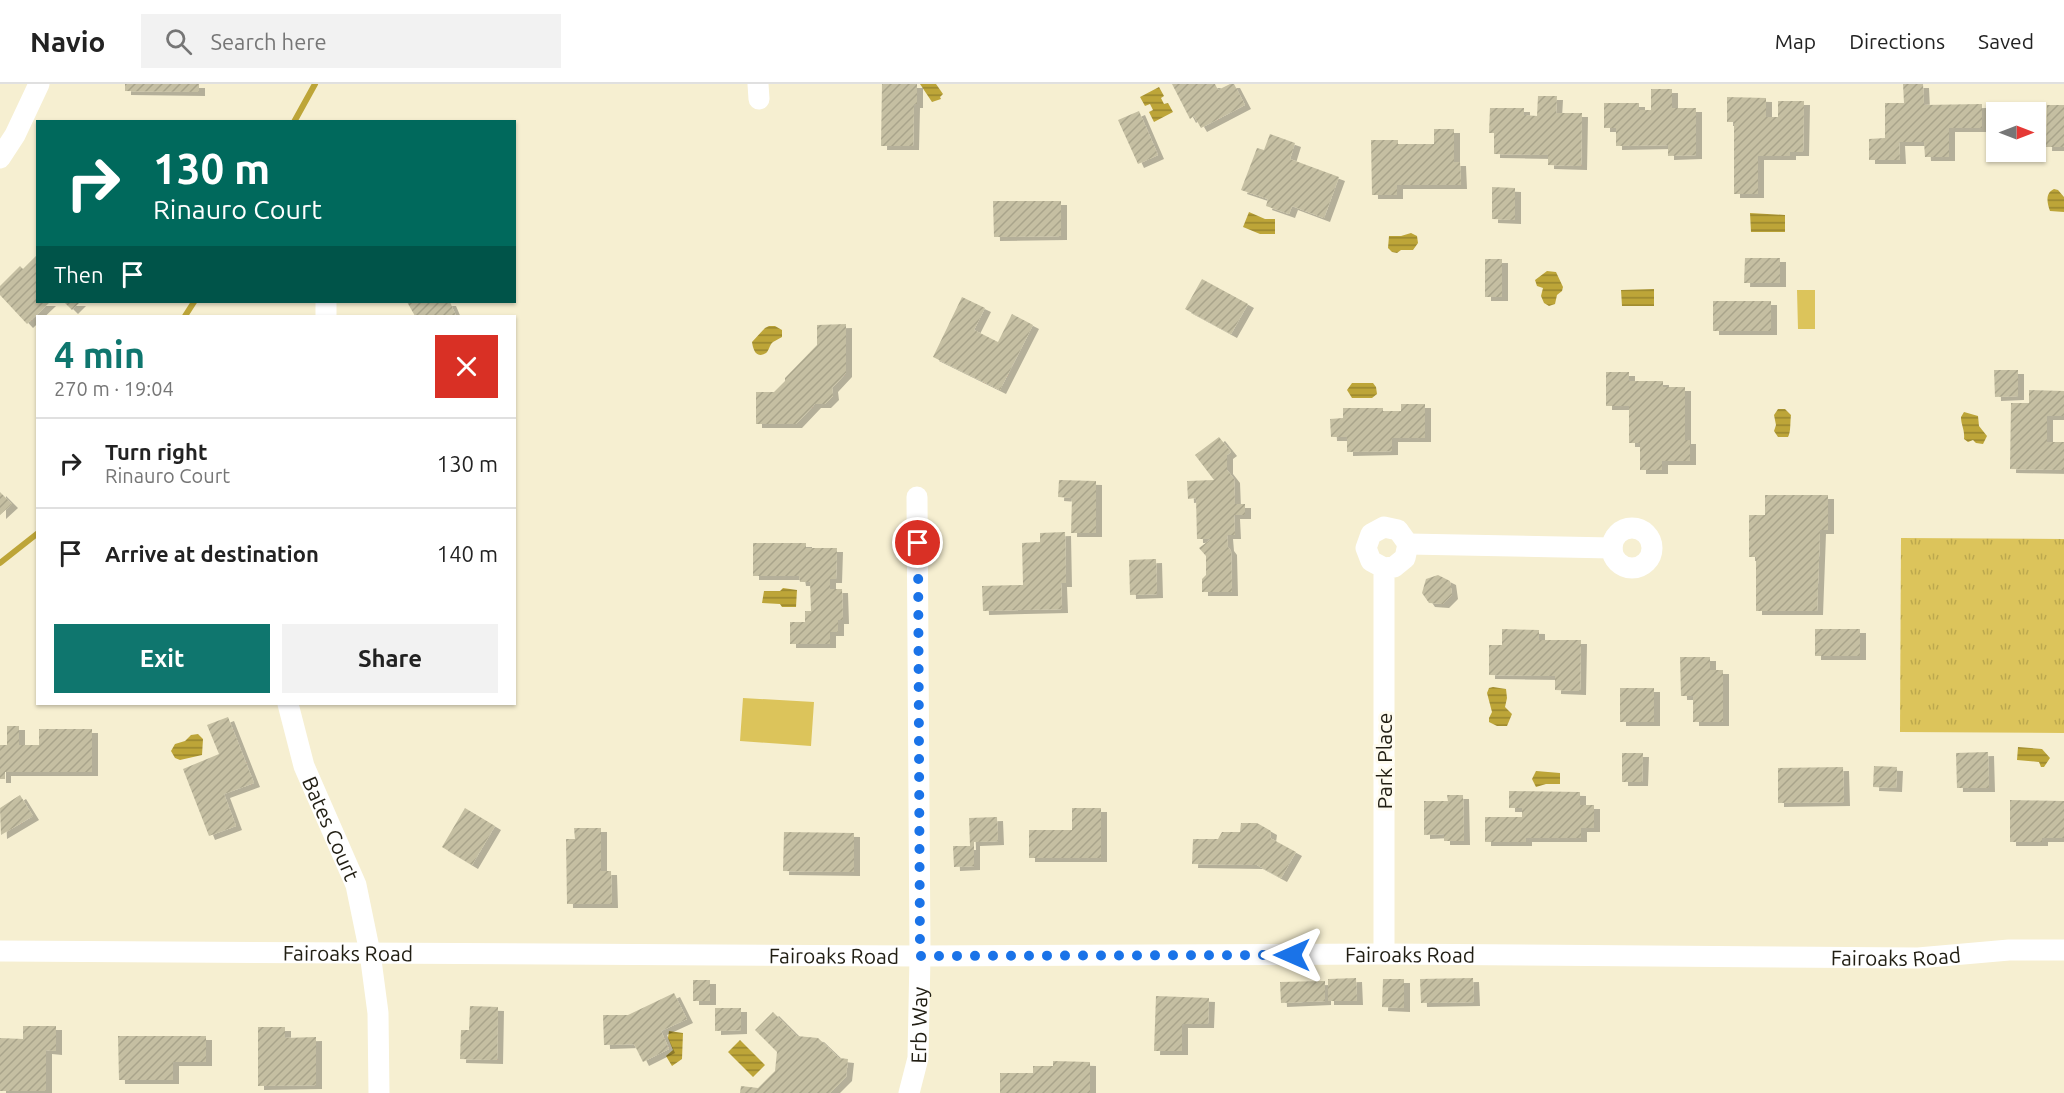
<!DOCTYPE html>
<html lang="en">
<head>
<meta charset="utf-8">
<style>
	body { margin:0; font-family:Ubuntu,sans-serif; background:#f2f2f2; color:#222; height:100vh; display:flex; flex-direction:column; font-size:22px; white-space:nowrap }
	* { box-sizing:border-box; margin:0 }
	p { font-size:20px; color:#767676 }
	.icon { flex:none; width:33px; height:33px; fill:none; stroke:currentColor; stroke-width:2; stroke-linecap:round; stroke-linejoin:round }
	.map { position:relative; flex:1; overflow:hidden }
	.side { position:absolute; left:36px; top:231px; width:480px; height:390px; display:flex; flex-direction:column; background:#fff; border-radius:0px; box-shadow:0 2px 4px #0004 }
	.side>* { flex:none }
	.hud { position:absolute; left:36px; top:36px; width:480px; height:183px; border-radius:0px; box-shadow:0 2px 4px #0004; background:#00695c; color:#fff; overflow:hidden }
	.needle { width:39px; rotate:90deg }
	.buttons { position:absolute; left:1986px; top:18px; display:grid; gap:12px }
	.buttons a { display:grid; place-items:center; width:60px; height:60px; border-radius:0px; background:#fff; box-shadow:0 2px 4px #0004; font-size:30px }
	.pin { position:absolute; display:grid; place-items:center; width:51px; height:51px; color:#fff; margin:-26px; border:3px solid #fff; border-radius:50%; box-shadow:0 2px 6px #0007 }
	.me { position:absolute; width:66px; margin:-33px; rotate:270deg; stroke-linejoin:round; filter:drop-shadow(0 0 4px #0008) }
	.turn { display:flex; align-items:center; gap:21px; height:126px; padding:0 18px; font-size:27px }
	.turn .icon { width:78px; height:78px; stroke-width:2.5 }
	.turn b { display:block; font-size:42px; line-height:51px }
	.then { display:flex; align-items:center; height:57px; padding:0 18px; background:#0003; gap:12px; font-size:22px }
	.round { display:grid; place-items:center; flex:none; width:63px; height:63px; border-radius:0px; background:#f2f2f2 }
	.head { display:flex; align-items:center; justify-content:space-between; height:102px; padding:0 18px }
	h1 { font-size:36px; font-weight:700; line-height:45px; color:#0f766e }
	.primary-button { display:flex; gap:12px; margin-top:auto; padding:12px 18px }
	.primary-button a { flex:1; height:69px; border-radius:0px; background:#0f766e; color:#fff; font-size:24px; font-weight:700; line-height:69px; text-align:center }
	.primary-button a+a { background:#f2f2f2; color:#222 }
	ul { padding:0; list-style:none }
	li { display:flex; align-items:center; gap:18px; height:90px; padding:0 18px; border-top:2px solid #e0e0e0 }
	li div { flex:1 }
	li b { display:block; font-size:22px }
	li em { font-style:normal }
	header { display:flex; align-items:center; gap:36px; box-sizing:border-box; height:84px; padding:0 30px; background:#fff; border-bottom:2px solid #e0e0e0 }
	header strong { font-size:28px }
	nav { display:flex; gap:33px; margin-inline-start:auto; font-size:21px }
	.search { width:420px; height:54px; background:#f2f2f2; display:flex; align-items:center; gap:15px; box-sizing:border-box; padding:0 21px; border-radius:0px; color:#767676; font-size:22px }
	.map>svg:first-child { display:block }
	.grass { fill:url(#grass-tufts) }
	.garden { fill:#dcc45b }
	.water { fill:url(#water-rules) }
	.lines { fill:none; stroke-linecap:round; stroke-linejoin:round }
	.stream { stroke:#bda538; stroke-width:6 }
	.building { fill:url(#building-hatch); filter:url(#shadow) }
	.minor { stroke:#fff; stroke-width:21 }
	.route { stroke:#1a73e8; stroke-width:10; stroke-dasharray:0 18 }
	.labels { text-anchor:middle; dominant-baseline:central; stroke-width:6; stroke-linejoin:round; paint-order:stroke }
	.street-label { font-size:21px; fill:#211e13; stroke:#fffcf0 }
</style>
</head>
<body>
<header>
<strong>Navio</strong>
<div class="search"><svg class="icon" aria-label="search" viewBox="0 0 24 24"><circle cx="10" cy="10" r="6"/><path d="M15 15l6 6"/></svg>Search here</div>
<nav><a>Map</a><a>Directions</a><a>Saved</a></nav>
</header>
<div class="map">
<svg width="2064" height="1009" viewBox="0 0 2064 1009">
	<defs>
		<pattern id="grass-tufts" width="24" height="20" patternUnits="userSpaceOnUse" patternTransform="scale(1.5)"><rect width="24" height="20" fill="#dcc45b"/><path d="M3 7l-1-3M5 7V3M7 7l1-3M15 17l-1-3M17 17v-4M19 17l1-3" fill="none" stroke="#bca84e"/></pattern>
		<pattern id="water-rules" width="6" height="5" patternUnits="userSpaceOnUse" patternTransform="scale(1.5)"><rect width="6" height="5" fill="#bda538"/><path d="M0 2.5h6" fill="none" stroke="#99862e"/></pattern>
		<pattern id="building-hatch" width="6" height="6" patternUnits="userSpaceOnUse" patternTransform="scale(1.5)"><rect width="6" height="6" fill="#c5bfa2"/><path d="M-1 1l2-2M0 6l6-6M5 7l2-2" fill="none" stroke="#a9a48b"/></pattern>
		<filter id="shadow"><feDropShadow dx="6" dy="4" stdDeviation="0" flood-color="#0004"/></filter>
	</defs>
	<rect width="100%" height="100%" fill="#f6efd1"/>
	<path class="grass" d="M1901,454L2064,455V649L1900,648Z"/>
	<path class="garden" d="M1797,206H1815V245H1798Z
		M743,614L814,618L811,662L740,657Z"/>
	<path class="water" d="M920,0H936L943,10L940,13L941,15L932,18Z
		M1159,3L1164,12L1161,14L1164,20L1168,19L1173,28L1154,38L1149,28L1153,26L1150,20L1145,22L1140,13Z
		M2054,105L2058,106L2064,113V128L2050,127C2047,119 2045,109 2054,105Z
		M1249,128L1265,135H1275V150H1260L1243,143Z
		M1750,129L1785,131V148H1751Z
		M1411,149L1417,152L1418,159L1413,166H1401L1397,169L1392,168L1388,164L1389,152H1401Z
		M1547,187L1556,188L1563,203L1562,207L1557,211L1555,220L1549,222L1544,219L1541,212L1543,204L1537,202L1535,196Z
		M1654,205V222H1622L1621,206Z
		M769,242H775L782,246V253C779,255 776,256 773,258C769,261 769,269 764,270C755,274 753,264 752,258L765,244Z
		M1352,299H1373L1376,303L1377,310L1372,314H1352L1347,306Z
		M1778,325H1785L1791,331C1790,338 1791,348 1788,353H1778L1774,347L1776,341L1774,331Z
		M1964,328L1978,332L1979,342L1987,352L1983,360L1976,359L1973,356L1968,358L1964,355C1965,346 1961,341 1961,333Z
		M783,504L797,506L796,523H782L780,520L762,519L764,507H780Z
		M1493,603L1506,605L1507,614L1505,623L1512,630L1507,642H1497L1489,638V634L1492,628L1487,609L1489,604Z
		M198,650L203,655L202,671L180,676L175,674L171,667L175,660L185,657L191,651Z
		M2018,663L2042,665L2050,674L2044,683H2041L2039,678L2017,676Z
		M1536,687L1560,689V700H1546L1536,703L1532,695Z
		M669,947L683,949L682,975L672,982L666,972L673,966L668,954Z
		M740,956L765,981L753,993L728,968Z"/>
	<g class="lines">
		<path class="stream" d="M294,38L315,0
			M185,232L194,218
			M0,479L38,449"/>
	</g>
	<path class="building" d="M125,0H199V8L125,7Z
		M882,0H917V20H914L913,62H881Z
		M1172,0H1215L1218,6L1230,0H1234L1245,21L1201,44L1194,32L1190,35Z
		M1903,0H1923L1924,21L1982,20V44H1949V73H1925L1924,58H1899L1900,76H1869V55L1885,54V19H1904Z
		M1651,5H1672V24H1696V71L1668,72V61L1616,62V44H1604V19H1639V26H1651Z
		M1538,12H1557L1556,29H1582L1581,82L1548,81V71L1494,70V49H1489L1490,24H1524V31L1537,32Z
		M1727,13L1766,14V33H1778V17H1804L1803,68H1790V72H1758V110H1734V38H1727Z
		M2047,21H2064V63H2046Z
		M1139,27L1158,71L1138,80L1118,36Z
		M1434,45H1454V78H1460L1461,101H1397V111H1372L1371,56H1398V60H1434Z
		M1270,50L1295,59L1290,75L1339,93L1324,134L1292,122L1289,130L1266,122L1268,115L1241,106L1257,64L1264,66Z
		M1492,103L1515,104V136L1492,135Z
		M993,117H1061V152L994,153Z
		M38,170V218H50L27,240L0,211V202L20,182L23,185Z
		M1745,174H1780V199H1744Z
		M1485,175H1502V213H1485Z
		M1202,195L1248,220L1231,250L1185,225Z
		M962,213L985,224L974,246L998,258L1012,230L1033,241L1000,306L933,273Z
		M1713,217H1771V247H1713Z
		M64,218H80L72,226Z
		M407,218H450L456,232H415Z
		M846,240V289L832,304L833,312L825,320H815L796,340H756V308H774L785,297V294L817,261V241Z
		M1994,286H2018V312L1995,313Z
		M1606,288H1629V297H1663V303H1685V356H1690V377H1662V386H1640V359H1629V322H1606Z
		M2029,306L2064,307V332H2047V358H2064V386L2010,385L2011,319H2029Z
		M1401,320H1425V354H1392V367L1347,368V353H1331L1330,335L1343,334V324H1383V327H1401Z
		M1219,353L1231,368L1227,371V386L1234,395L1235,420H1245V431H1234L1235,451H1227L1228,463L1231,467L1232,508H1202V495L1206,491V472L1199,464L1211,455H1197L1196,414L1188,415L1187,397L1214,396L1195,371Z
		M1059,396L1096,397V449H1071L1072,414L1058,413Z
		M0,408L12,420L0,431Z
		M1765,411H1828V446H1820L1817,527H1756V473H1749V431H1765Z
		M1065,448L1066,499H1061L1062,525L983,527L982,502L1023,501L1022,459L1040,458V449Z
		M753,459H806V464H837L836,495H830V505H842L843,536H838V548H830V560H790V538H805V527H811L810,498H800L799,492H753Z
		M1156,475L1157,510L1130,511L1129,476Z
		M1438,491L1450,497L1452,511L1443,520L1429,519L1422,509L1426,495Z
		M1502,545L1539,546V556H1581L1580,607L1555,606V592L1489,591V561H1502Z
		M1815,545H1860V572H1815Z
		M1680,573H1710V586H1723V638H1693V612H1681Z
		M1620,604H1654V638H1620Z
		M228,633L254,699L224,710L236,742L209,752L183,685L219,670L207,641Z
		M7,642H19V661H39V645H92V688H5V695H0V661H7Z
		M1988,668L1989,704H1957L1956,669Z
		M1622,669H1643L1642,698H1622Z
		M1874,682L1897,683L1896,704L1873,703Z
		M1843,683L1844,718L1778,719V684Z
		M1509,707L1580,708V721H1594V744H1581V754H1526V758H1485V733H1522V724H1509Z
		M20,711L33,732L1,751L0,724Z
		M1447,711H1463L1464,757H1444V750L1424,751V717H1448Z
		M2010,716L2064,717V754H2042V758H2010Z
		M465,724L495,742L472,781L442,763Z
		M1072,724H1101V774H1029V746H1072Z
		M997,733L998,757L974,758V782L954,783L953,762H970L969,734Z
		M1241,739H1257L1271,747L1270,754L1296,768L1281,794L1257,781L1192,780L1193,755H1218L1222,748H1240Z
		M574,744H601V787H611L612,820H567L566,755H575Z
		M784,748L854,749V788L783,787Z
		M1356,894L1357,917H1328V895Z
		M1473,894L1474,918L1421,919L1420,895Z
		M1383,895H1404V924L1382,923Z
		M693,896H710V917H693Z
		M1325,897V917L1281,919L1280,898Z
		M674,909L687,935L661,947L669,965L643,978L634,960L604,961L603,931H628Z
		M1156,912L1209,914L1208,940H1182V967H1154Z
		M470,922L498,923L497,976L460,975L461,946H469Z
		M715,924H741V946L715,947Z
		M773,928L797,952L818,954L839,974L848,975L846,993L830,1009H740L741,1002L758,1004L775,987L777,968L755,946Z
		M23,942H56V967L46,966V1007H0V954L23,955Z
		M258,943H285V954L316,953V1001L258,1002Z
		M118,952H206V978H173V996H119Z
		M1053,977L1090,978V1009H1000V989H1033V982H1053Z"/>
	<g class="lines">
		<g class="minor">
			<path d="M758,0L759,15"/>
			<path d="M0,74L15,51L39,0"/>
			<path d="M326,218V232"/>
			<circle cx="1632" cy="464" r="20"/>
			<path d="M1408,460L1612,464"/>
			<path d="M1384,484L1394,483L1405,474L1408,460L1398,446L1384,443L1371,450L1366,464L1371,477L1384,484V870"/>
			<path id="s1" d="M288,620L304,682L356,801L370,869L378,929L379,1009"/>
			<path id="s2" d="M0,867L920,872L1384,870L1918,874L2009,866H2064"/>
			<path id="s3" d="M909,1009L918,974L920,872L917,413"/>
		</g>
	</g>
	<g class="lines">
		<path class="route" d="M918,459L920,872L1292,871"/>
	</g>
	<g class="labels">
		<g class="street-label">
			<text transform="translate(1384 677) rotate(-90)">Park Place</text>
			<text stroke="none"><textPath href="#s1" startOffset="132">Bates Court</textPath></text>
			<text stroke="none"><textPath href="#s2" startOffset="348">Fairoaks Road</textPath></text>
			<text stroke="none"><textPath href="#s2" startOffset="1410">Fairoaks Road</textPath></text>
			<text stroke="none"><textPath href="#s2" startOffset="1896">Fairoaks Road</textPath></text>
			<text stroke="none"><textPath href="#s2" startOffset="834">Fairoaks Road</textPath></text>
			<text stroke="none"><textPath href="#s3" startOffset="69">Erb Way</textPath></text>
		</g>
	</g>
</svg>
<div class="buttons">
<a><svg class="needle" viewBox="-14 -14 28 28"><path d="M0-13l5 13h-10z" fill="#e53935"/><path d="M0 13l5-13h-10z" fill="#767676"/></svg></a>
</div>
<div class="pin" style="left:918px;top:459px;background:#d93025"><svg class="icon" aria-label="arrive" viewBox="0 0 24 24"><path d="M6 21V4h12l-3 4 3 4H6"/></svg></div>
<svg class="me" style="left:1292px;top:871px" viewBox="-20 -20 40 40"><path d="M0-17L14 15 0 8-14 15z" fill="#1a73e8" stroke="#fff" stroke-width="4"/></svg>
<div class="hud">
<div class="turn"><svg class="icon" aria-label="right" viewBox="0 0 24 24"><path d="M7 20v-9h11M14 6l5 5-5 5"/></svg><div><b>130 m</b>Rinauro Court</div></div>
<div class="then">Then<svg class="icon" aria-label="arrive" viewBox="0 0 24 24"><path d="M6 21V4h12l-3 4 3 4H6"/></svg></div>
</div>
<section class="side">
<div class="head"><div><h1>4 min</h1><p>270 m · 19:04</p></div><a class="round" style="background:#d93025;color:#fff"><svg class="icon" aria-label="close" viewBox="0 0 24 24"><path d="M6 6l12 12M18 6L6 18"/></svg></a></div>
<ul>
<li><svg class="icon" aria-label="right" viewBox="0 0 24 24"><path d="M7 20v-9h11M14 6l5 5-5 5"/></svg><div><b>Turn right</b><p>Rinauro Court</p></div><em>130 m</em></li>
<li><svg class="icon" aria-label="arrive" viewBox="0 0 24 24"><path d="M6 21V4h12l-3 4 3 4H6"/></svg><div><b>Arrive at destination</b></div><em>140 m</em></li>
</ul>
<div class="primary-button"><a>Exit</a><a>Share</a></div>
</section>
</div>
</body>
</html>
